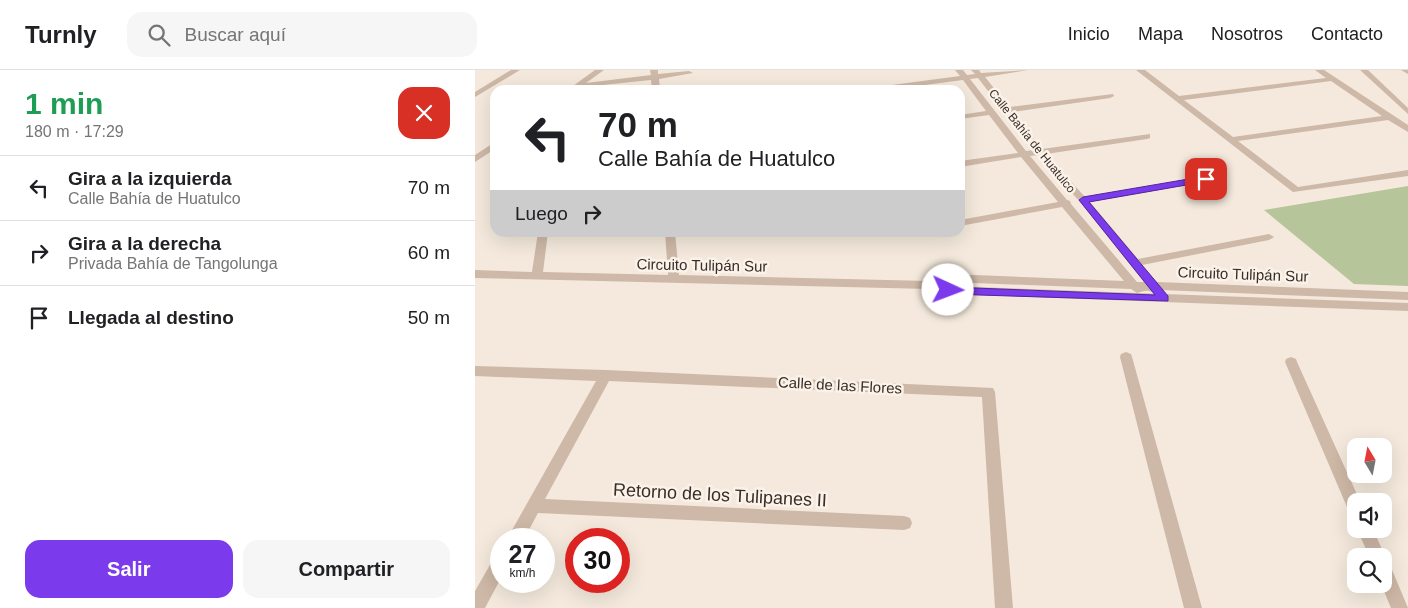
<!DOCTYPE html>
<html lang="es">
<head>
<meta charset="utf-8">
<style>
	body { margin:0; font-family:Arial,sans-serif; background:#f6f6f6; color:#202124; height:100vh; display:flex; flex-direction:column; font-size:19px; white-space:nowrap }
	* { box-sizing:border-box; margin:0 }
	p { font-size:16px; color:#757577 }
	.icon { flex:none; width:28px; height:28px; fill:none; stroke:currentColor; stroke-width:2; stroke-linecap:round; stroke-linejoin:round }
	.map { position:relative; flex:1; overflow:hidden }
	.drawer { display:flex; flex-direction:column; background:#fff; width:475px }
	.drawer>* { flex:none }
	.top-card { position:absolute; left:15px; top:15px; width:475px; height:152px; border-radius:15px; box-shadow:0 5px 20px #0002; background:#fff; color:#202124; overflow:hidden }
	.needle { width:32px; rotate:350deg }
	.buttons { position:absolute; left:872px; top:368px; display:grid; gap:10px }
	.buttons a { display:grid; place-items:center; width:45px; height:45px; border-radius:10px; background:#fff; box-shadow:0 5px 20px #0002; font-size:25px }
	.speed { position:absolute; left:15px; top:458px; display:flex; gap:10px; font-size:25px; font-weight:700; text-align:center }
	.speed>* { display:grid; place-content:center; width:65px; height:65px; border-radius:50%; background:#fff; box-shadow:0 5px 20px #0002; line-height:1 }
	.speed small { font-size:12px; font-weight:400 }
	.speed .limit { border:8px solid #d22; background:#fff; color:#111 }
	.pin { position:absolute; display:grid; place-items:center; width:42px; height:42px; color:#fff; margin:-21px; border-radius:10px; box-shadow:0 2px 8px #0006 }
	.me { position:absolute; width:55px; margin:-28px; rotate:92deg; stroke-linejoin:round; filter:drop-shadow(0 0 4px #0008) }
	.turn { display:flex; align-items:center; gap:18px; height:105px; padding:0 25px; font-size:22px }
	.turn .icon { width:65px; height:65px; stroke-width:2.5 }
	.turn b { display:block; font-size:35px; line-height:42px }
	.then { display:flex; align-items:center; height:48px; padding:0 25px; background:#0003; gap:10px; font-size:19px }
	.round { display:grid; place-items:center; flex:none; width:52px; height:52px; border-radius:15px; background:#f6f6f6 }
	.summary { display:flex; align-items:center; justify-content:space-between; height:85px; padding:0 25px }
	h1 { font-size:30px; font-weight:800; line-height:38px; color:#1e9e55 }
	.action { display:flex; gap:10px; margin-top:auto; padding:10px 25px }
	.action a { flex:1; height:58px; border-radius:15px; background:#7c3aed; color:#fff; font-size:20px; font-weight:800; line-height:58px; text-align:center }
	.action a+a { background:#f6f6f6; color:#202124 }
	ul { padding:0; list-style:none }
	li { display:flex; align-items:center; gap:15px; height:65px; padding:0 25px; border-top:1px solid #e0e0e0 }
	li div { flex:1 }
	li b { display:block; font-size:19px }
	li em { font-style:normal }
	header { display:flex; align-items:center; gap:30px; box-sizing:border-box; height:70px; padding:0 25px; background:#fff; border-bottom:1px solid #e0e0e0 }
	header strong { font-size:24px }
	nav { display:flex; gap:28px; margin-inline-start:auto; font-size:18px }
	.search { width:350px; height:45px; background:#f6f6f6; display:flex; align-items:center; gap:12px; box-sizing:border-box; padding:0 18px; border-radius:15px; color:#757577; font-size:19px }
	main { display:flex; flex:1; min-height:0 }
	.map>svg:first-child { display:block }
	.green { fill:#b7c59a }
	.lines { fill:none; stroke-linecap:round; stroke-linejoin:round }
	.minor { fill:#ceb8a7; fill-rule:evenodd }
	.route { fill:#7c3aed; stroke:#51269a }
	.labels { text-anchor:middle; dominant-baseline:central; stroke-width:5; stroke-linejoin:round; paint-order:stroke }
	.far-street-label { font-size:12px; fill:#392d28; stroke:#fbf3e9 }
	.street-label { font-size:15px; fill:#392d28; stroke:#fbf3e9 }
	.near-street-label { font-size:18px; fill:#392d28; stroke:#fbf3e9 }
</style>
</head>
<body>
<header>
<strong>Turnly</strong>
<div class="search"><svg class="icon" aria-label="search" viewBox="0 0 24 24"><circle cx="10" cy="10" r="6"/><path d="M15 15l6 6"/></svg>Buscar aquí</div>
<nav><a>Inicio</a><a>Mapa</a><a>Nosotros</a><a>Contacto</a></nav>
</header>
<main>
<section class="drawer">
<div class="summary"><div><h1>1 min</h1><p>180 m · 17:29</p></div><a class="round" style="background:#d93025;color:#fff"><svg class="icon" aria-label="close" viewBox="0 0 24 24"><path d="M6 6l12 12M18 6L6 18"/></svg></a></div>
<ul>
<li><svg class="icon" aria-label="left" viewBox="0 0 24 24"><path d="M17 20v-9H6M10 6l-5 5 5 5"/></svg><div><b>Gira a la izquierda</b><p>Calle Bahía de Huatulco</p></div><em>70 m</em></li>
<li><svg class="icon" aria-label="right" viewBox="0 0 24 24"><path d="M7 20v-9h11M14 6l5 5-5 5"/></svg><div><b>Gira a la derecha</b><p>Privada Bahía de Tangolunga</p></div><em>60 m</em></li>
<li><svg class="icon" aria-label="arrive" viewBox="0 0 24 24"><path d="M6 21V4h12l-3 4 3 4H6"/></svg><div><b>Llegada al destino</b></div><em>50 m</em></li>
</ul>
<div class="action"><a>Salir</a><a>Compartir</a></div>
</section>
<div class="map">
<svg width="933" height="538" viewBox="0 0 933 538">
	<rect width="100%" height="100%" fill="#f4e9dc"/>
	<path class="green" d="M933,116V216L879,214L789,140Z"/>
	<g class="lines">
		<path class="minor" d="M36,0H45L0,27V22Z
			M120,0H129L111,13L176,5L175,0H183V4L214,1L218,3L184,9L185,20H177L176,10L99,18L98,16Z
			M480,0H488L492,5L500,4L496,0H504L506,3L553,0L510,7L534,37L638,24L639,26L635,28L537,42L567,79L675,64V68L672,69L571,84L610,127L734,107V111L731,112L615,132L663,189L794,164L799,167L794,170L667,195L682,212L933,222V230L686,220L681,223C670,220 673,220 662,223L656,219L475,212L467,215L473,216L933,233V241L473,224L454,219L0,208V200L57,202L63,162H73L68,202L193,205L190,162H200L204,205L453,211L474,204L649,211L587,137L485,156V150L583,132L546,87L485,97V91L543,83L514,45L485,49V45L511,41L488,10L412,20H390L394,18L485,6ZM503,8L559,80L551,81L495,9ZM563,85L605,132L669,212H662L596,134L595,131L592,130L555,86Z
			M661,0H670L704,26L851,8L840,0H849L933,55V62L913,50L763,71L823,117L933,100V106L818,122ZM856,11L907,46L758,67L709,30Z
			M885,0H893L933,38V44Z
			M926,0H933V4Z
			M20,72V79L0,92V85Z
			M651,282L656,284L657,287L727,538H709L645,287L646,284Z
			M816,287L821,289L822,292L885,431H881V446L875,444L810,292L811,289Z
			M0,296L131,300L518,318L520,322L538,538H520L507,327L134,311L70,429L429,446L435,448L437,453L435,458L429,460L63,443L49,469H32L121,311L0,306Z
			M882,459H898L910,486L909,490V486H894Z
			M26,484V508L10,538H0V521L20,486Z
			M909,493L915,495L933,538H916L906,514H909Z"/>
	</g>
	<path class="route" d="M731,106L735,109L734,111L614,132L693,226V231L473,224L468,220L473,217L680,225L604,130L608,127Z"/>
	<g class="labels">
		<g class="far-street-label">
			<text transform="translate(557 71) rotate(51)">Calle Bahía de Huatulco</text>
		</g>
		<g class="street-label">
			<text transform="translate(227 195) rotate(1)">Circuito Tulipán Sur</text>
			<text transform="translate(768 204) rotate(2)">Circuito Tulipán Sur</text>
			<text transform="translate(365 315) rotate(3)">Calle de las Flores</text>
		</g>
		<g class="near-street-label">
			<text transform="translate(245 425) rotate(3)">Retorno de los Tulipanes II</text>
		</g>
	</g>
</svg>
<div class="buttons">
<a><svg class="needle" viewBox="-14 -14 28 28"><path d="M0-13l5 13h-10z" fill="#e53935"/><path d="M0 13l5-13h-10z" fill="#757577"/></svg></a>
<a><svg class="icon" aria-label="sound" viewBox="0 0 24 24"><path d="M4 9h4l5-4v14l-5-4H4zM17 9q2 3 0 6"/></svg></a>
<a><svg class="icon" aria-label="search" viewBox="0 0 24 24"><circle cx="10" cy="10" r="6"/><path d="M15 15l6 6"/></svg></a>
</div>
<div class="speed"><div>27<small>km/h</small></div><div class="limit">30</div></div>
<div class="pin" style="left:731px;top:109px;background:#d93025"><svg class="icon" aria-label="arrive" viewBox="0 0 24 24"><path d="M6 21V4h12l-3 4 3 4H6"/></svg></div>
<svg class="me" style="left:473px;top:220px" viewBox="-20 -20 40 40"><circle r="19" fill="#fff"/><path d="M0-13L10 11 0 6-10 11z" fill="#7c3aed"/></svg>
<div class="top-card">
<div class="turn"><svg class="icon" aria-label="left" viewBox="0 0 24 24"><path d="M17 20v-9H6M10 6l-5 5 5 5"/></svg><div><b>70 m</b>Calle Bahía de Huatulco</div></div>
<div class="then">Luego<svg class="icon" aria-label="right" viewBox="0 0 24 24"><path d="M7 20v-9h11M14 6l5 5-5 5"/></svg></div>
</div>
</div>
</main>
</body>
</html>
